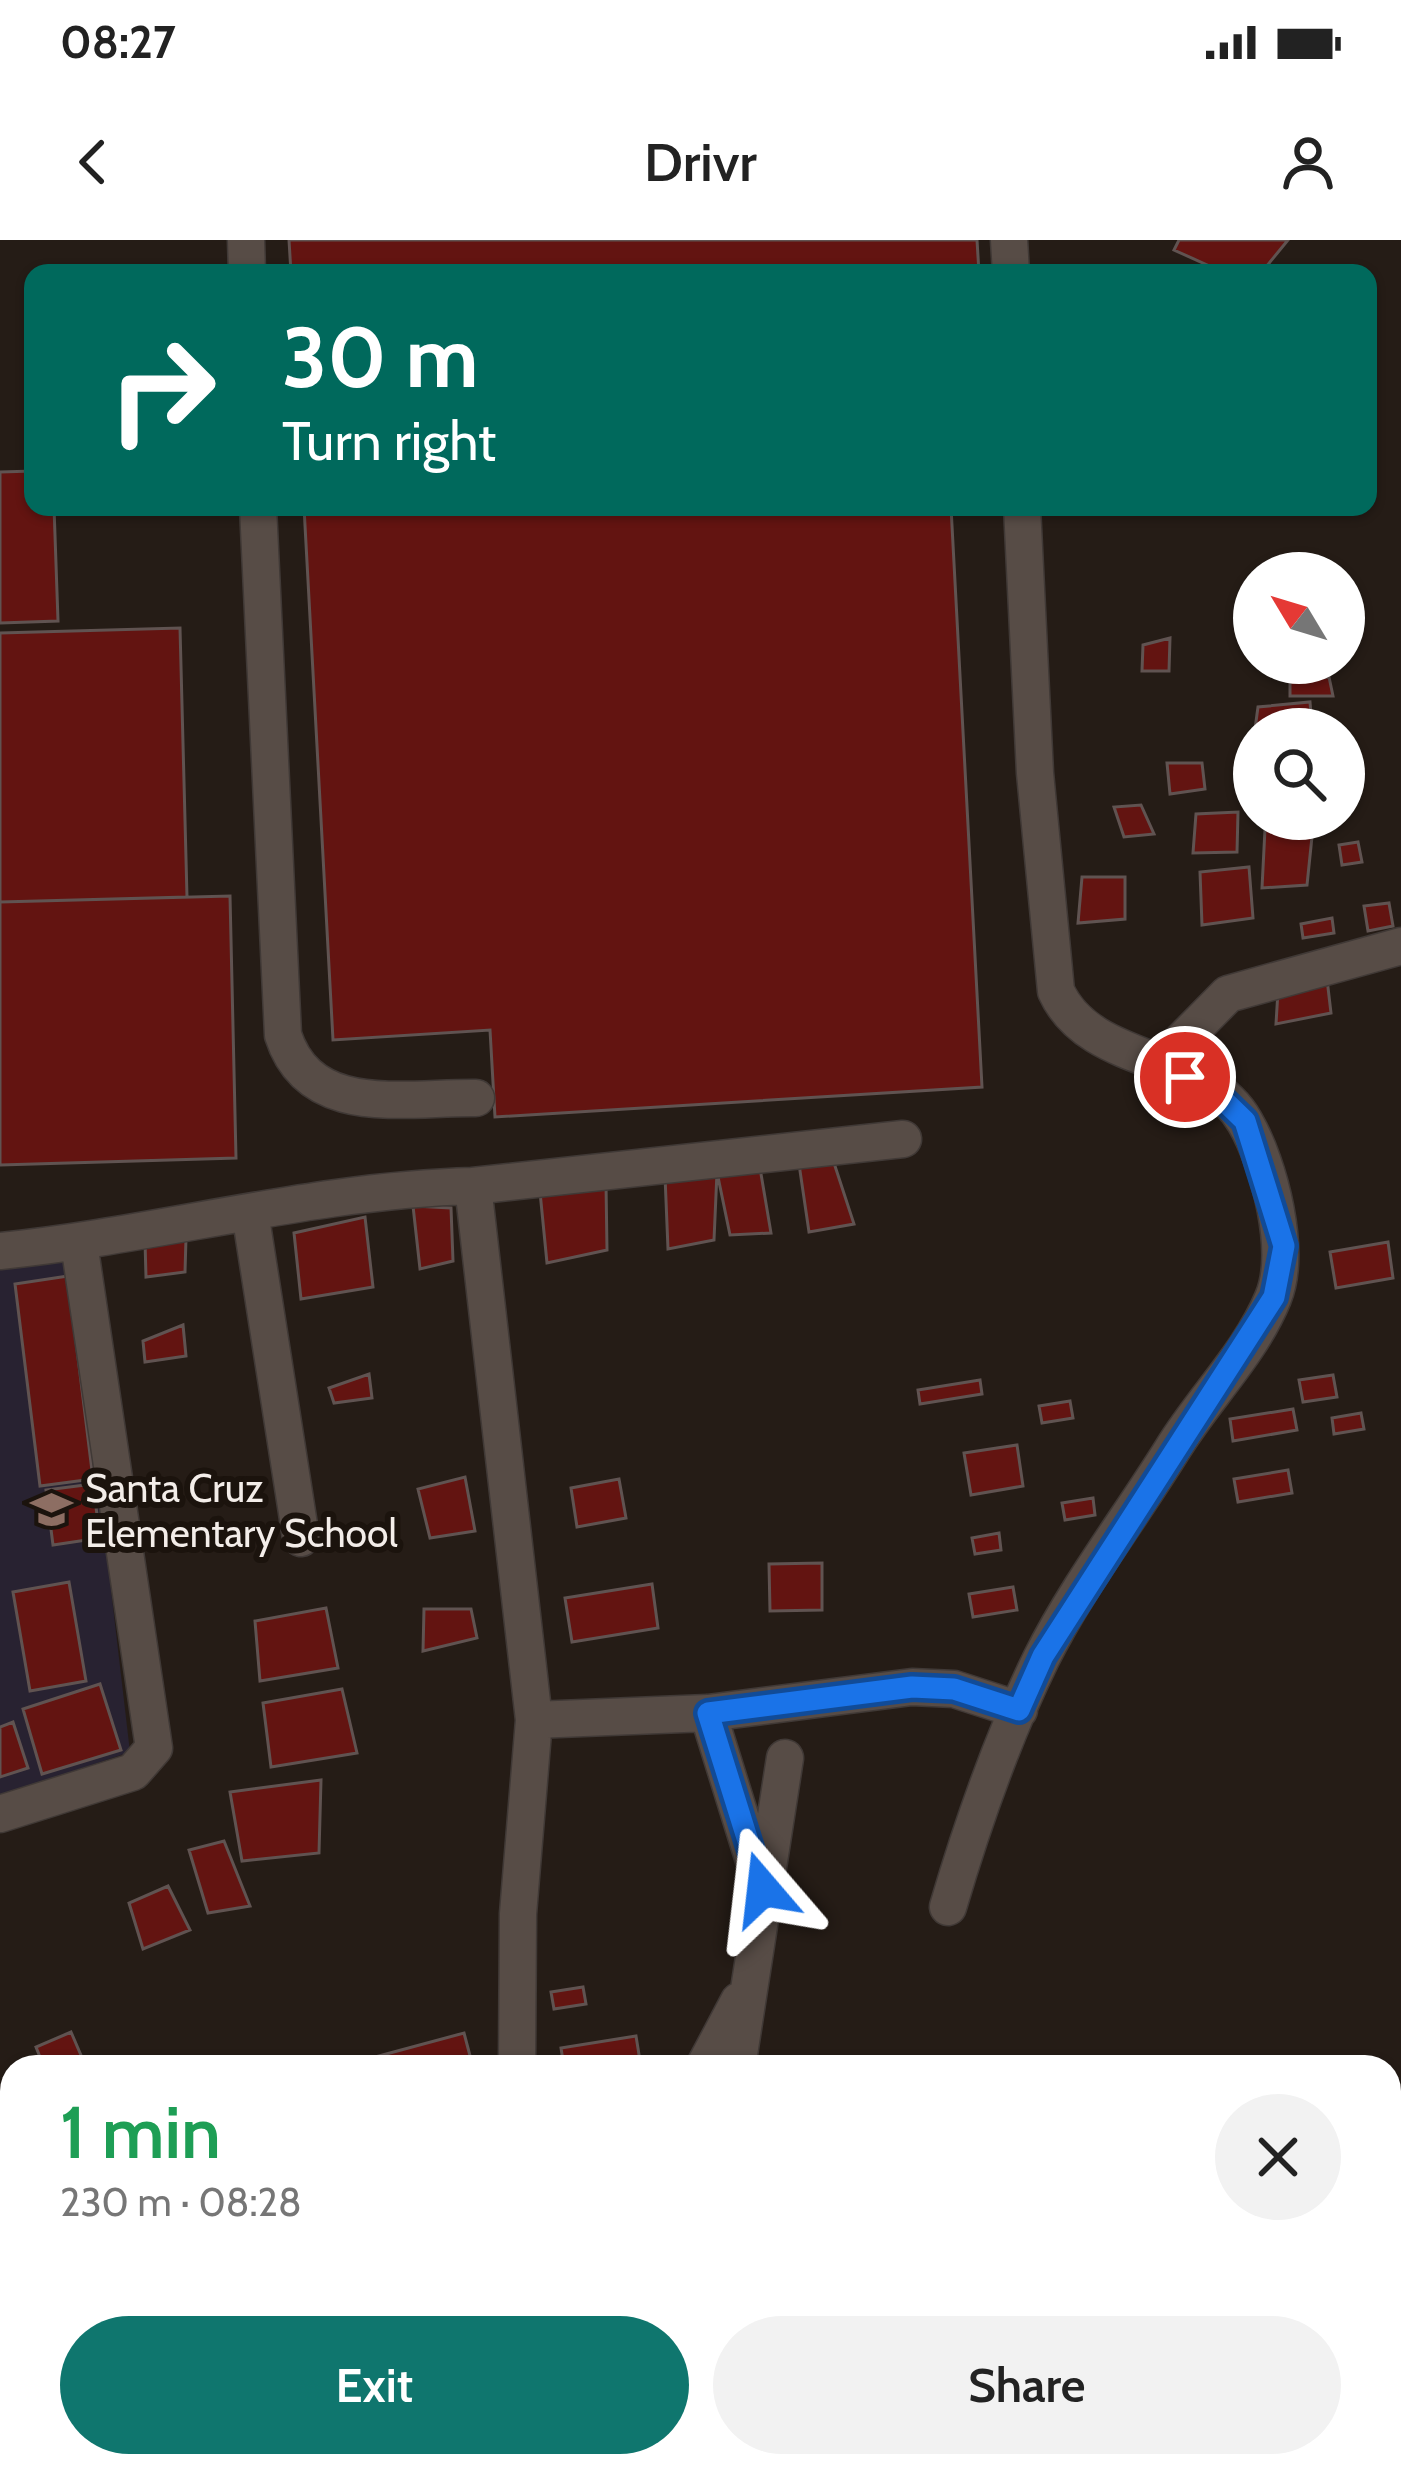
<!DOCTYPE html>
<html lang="en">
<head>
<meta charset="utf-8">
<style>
	body { margin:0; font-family:Cabin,sans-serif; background:#f2f2f2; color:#222; height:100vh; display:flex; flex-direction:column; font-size:45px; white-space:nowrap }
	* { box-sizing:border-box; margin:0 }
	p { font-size:39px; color:#767676 }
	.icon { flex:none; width:66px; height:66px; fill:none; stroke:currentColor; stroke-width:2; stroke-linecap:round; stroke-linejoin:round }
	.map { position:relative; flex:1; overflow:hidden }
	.sheet { position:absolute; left:0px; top:1815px; width:1401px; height:423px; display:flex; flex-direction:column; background:#fff; border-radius:36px 36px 0 0; box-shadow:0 3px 9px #0004 }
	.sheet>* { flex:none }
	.banner { position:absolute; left:24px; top:24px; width:1353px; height:252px; border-radius:24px; box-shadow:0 3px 9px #0004; background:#00695c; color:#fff; overflow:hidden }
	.needle { width:78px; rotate:308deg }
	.buttons { position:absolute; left:1233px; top:312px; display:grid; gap:24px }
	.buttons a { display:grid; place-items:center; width:132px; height:132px; border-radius:50%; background:#fff; box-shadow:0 3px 9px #0004; font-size:60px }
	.pin { position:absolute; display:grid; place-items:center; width:102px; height:102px; color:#fff; margin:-51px; border:6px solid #fff; border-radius:50%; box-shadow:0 3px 12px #0007 }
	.me { position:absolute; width:132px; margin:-66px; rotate:343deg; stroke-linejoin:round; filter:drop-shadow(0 0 9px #0008) }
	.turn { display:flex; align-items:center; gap:42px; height:252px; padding:0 60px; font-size:54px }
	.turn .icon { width:156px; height:156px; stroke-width:2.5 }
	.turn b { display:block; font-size:84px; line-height:102px }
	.round { display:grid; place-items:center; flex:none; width:126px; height:126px; border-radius:63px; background:#f2f2f2 }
	.headline { display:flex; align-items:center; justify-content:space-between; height:204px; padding:0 60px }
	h1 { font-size:72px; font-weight:600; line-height:90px; color:#1e9e55 }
	.action { display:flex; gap:24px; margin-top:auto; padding:24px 60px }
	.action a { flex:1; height:138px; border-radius:72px; background:#0f766e; color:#fff; font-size:48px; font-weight:600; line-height:138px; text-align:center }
	.action a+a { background:#f2f2f2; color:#222 }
	.status { display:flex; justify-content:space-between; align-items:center; height:84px; padding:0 60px; background:#fff; direction:ltr }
	.status svg { height:33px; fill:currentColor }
	header { display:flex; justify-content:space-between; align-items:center; height:156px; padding:0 60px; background:#fff; font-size:54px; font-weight:600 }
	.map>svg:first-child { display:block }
	.education { fill:#282231 }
	.building { fill:#631411; stroke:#605351; stroke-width:3 }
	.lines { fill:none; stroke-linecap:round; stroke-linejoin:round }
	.minor-casing { stroke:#403936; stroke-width:39 }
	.minor { stroke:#574c46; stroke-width:36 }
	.route-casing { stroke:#114b97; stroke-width:30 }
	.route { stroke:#1a73e8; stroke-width:21 }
	.labels { text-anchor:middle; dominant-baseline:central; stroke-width:12; stroke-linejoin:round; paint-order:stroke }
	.poi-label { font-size:39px; fill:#f3ede9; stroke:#1b130d; text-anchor:start }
</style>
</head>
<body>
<div class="status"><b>08:27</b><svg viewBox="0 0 49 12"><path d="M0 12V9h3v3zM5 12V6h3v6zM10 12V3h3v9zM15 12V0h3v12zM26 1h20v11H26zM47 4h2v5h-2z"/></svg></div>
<header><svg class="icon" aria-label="back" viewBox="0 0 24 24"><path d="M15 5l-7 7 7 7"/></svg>Drivr<svg class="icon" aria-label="person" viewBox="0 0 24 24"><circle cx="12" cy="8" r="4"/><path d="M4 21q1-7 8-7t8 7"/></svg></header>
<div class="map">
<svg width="1401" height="2237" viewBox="0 0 1401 2237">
	<rect width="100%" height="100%" fill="#251c16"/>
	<path class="education" d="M72,1016L130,1512L0,1556V1027Z"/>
	<path class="building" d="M289,0H977L979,33H291Z
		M1179,0H1288L1261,33H1225L1174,10Z
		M33,231V267H54L58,381L0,383V232Z
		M304,267H951L982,847L495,877L490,790L333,800Z
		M180,388L187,657L0,662V393Z
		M1170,398L1169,431H1142L1143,405Z
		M1329,437L1333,456H1290V440Z
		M1310,462L1312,486L1255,489L1258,467Z
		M1167,523H1202L1205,549L1170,554Z
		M1141,565L1154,594L1124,597L1114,567Z
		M1238,572L1237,612L1193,613L1196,574Z
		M1313,587L1307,645L1262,648L1265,589Z
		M1358,602L1362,622L1342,625L1339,605Z
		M1249,627L1253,678L1202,685L1200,632Z
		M1082,637H1125V679L1078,683Z
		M230,656L236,918L0,925V662Z
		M1389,663L1393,686L1368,691L1364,666Z
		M1332,678L1334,693L1303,698L1301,684Z
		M1327,739L1331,773L1276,784L1278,751Z
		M834,923L854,984L809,992L799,924Z
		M760,928L771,993L730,995L717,932Z
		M717,932L714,1000L668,1009L665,936Z
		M606,944L607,1010L547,1023L540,952Z
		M413,966L451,968L453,1021L420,1029Z
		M365,977L373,1047L301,1059L294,993Z
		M186,998L185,1032L146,1037L145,1001Z
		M1388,1002L1393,1038L1336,1048L1330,1012Z
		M68,1036L93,1239L40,1246L15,1044Z
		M183,1085L186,1116L145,1122L143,1101Z
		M369,1134L372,1158L334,1163L329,1148Z
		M1333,1135L1337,1157L1303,1162L1299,1140Z
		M980,1140L982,1154L920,1164L918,1150Z
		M1070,1161L1073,1178L1042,1183L1039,1166Z
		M1293,1169L1297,1190L1233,1201L1230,1179Z
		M1361,1173L1364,1189L1334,1194L1332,1178Z
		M1017,1205L1023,1246L971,1255L964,1213Z
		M1288,1230L1292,1253L1238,1262L1234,1239Z
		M465,1237L475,1291L430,1298L418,1249Z
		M619,1239L626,1278L577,1287L571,1248Z
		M93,1244L100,1298L53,1305L46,1250Z
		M1093,1258L1095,1275L1065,1280L1062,1263Z
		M999,1293L1001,1310L975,1314L972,1298Z
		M822,1323V1370L770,1371L769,1324Z
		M69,1342L86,1441L30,1451L13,1352Z
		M652,1344L658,1388L572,1402L565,1358Z
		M1013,1347L1017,1370L973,1377L969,1354Z
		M326,1368L338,1428L260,1441L255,1381Z
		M424,1369H471L477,1398L423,1411Z
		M100,1444L121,1510L42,1534L23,1469Z
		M342,1449L357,1513L271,1527L263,1463Z
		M13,1482L28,1528L0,1537V1487Z
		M321,1540L319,1613L242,1621L230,1552Z
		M224,1601L250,1666L208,1673L189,1610Z
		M168,1646L190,1690L143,1709L129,1663Z
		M583,1747L586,1764L554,1769L551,1752Z
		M71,1792L86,1827H44L36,1807Z
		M464,1793L473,1827H338Z
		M636,1796L641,1827H564L561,1808Z
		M2,1921L12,1945V1965L0,1970Z
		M12,2021V2077L0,2082V2026Z"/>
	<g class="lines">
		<defs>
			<path id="minor" d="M246,0L247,33
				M1009,0L1011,33
				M258,267L283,795C310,879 403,857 476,858
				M1158,825L1228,754L1401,706
				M473,946L903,899
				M250,972L301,1298
				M0,1011C158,995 314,950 473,946L534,1480L518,1674L517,1827
				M708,1473L760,1640
				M534,1480L708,1473L912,1447L954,1449L1019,1470
				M0,1574L133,1532L154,1508L79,1003
				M948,1667C973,1582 1002,1499 1041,1419C1077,1347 1129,1279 1172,1210C1203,1159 1250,1114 1273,1058C1292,1012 1270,925 1245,882C1205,811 1091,828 1056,751L1035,533L1022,267
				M704,1827L739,1761
				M737,1827L785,1518
				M0,2153L12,2150
				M629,2226V2237
				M700,2226V2237"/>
		</defs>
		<use href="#minor" class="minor-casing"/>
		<use href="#minor" class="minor"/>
	</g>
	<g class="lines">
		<defs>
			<path id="route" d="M763,1649L708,1473L912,1447L954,1449L1019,1470L1043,1416L1274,1057L1284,1006L1245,881L1212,849L1185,837"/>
		</defs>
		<use href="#route" class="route-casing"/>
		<use href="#route" class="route"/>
	</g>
	<defs>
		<symbol id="school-bare" viewBox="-9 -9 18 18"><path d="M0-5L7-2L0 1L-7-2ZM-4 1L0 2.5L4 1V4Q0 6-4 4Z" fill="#8d6e63" stroke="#1b130d" stroke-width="2.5" paint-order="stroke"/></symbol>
	</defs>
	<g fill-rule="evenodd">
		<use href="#school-bare" x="22" y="1240" width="59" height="59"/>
	</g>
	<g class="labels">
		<g class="poi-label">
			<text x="85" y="1248">Santa Cruz<tspan x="85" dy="45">Elementary School</tspan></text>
		</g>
	</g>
</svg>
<div class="buttons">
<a><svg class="needle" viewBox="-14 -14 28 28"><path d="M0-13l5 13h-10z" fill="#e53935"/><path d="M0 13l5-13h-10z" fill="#767676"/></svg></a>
<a><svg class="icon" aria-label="search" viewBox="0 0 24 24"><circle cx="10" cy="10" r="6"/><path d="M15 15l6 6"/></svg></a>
</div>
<div class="pin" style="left:1185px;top:837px;background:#d93025"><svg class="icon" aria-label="arrive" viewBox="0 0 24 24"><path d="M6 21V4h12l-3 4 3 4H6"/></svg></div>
<svg class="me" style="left:763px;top:1649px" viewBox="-20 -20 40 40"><path d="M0-17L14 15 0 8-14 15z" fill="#1a73e8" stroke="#fff" stroke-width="4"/></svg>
<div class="banner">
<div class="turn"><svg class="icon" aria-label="right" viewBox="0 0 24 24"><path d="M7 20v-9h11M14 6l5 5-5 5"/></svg><div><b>30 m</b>Turn right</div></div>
</div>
<section class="sheet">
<div class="headline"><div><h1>1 min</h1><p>230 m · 08:28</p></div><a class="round"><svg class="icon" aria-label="close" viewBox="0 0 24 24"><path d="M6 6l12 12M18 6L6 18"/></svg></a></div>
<div class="action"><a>Exit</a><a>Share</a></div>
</section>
</div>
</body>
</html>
